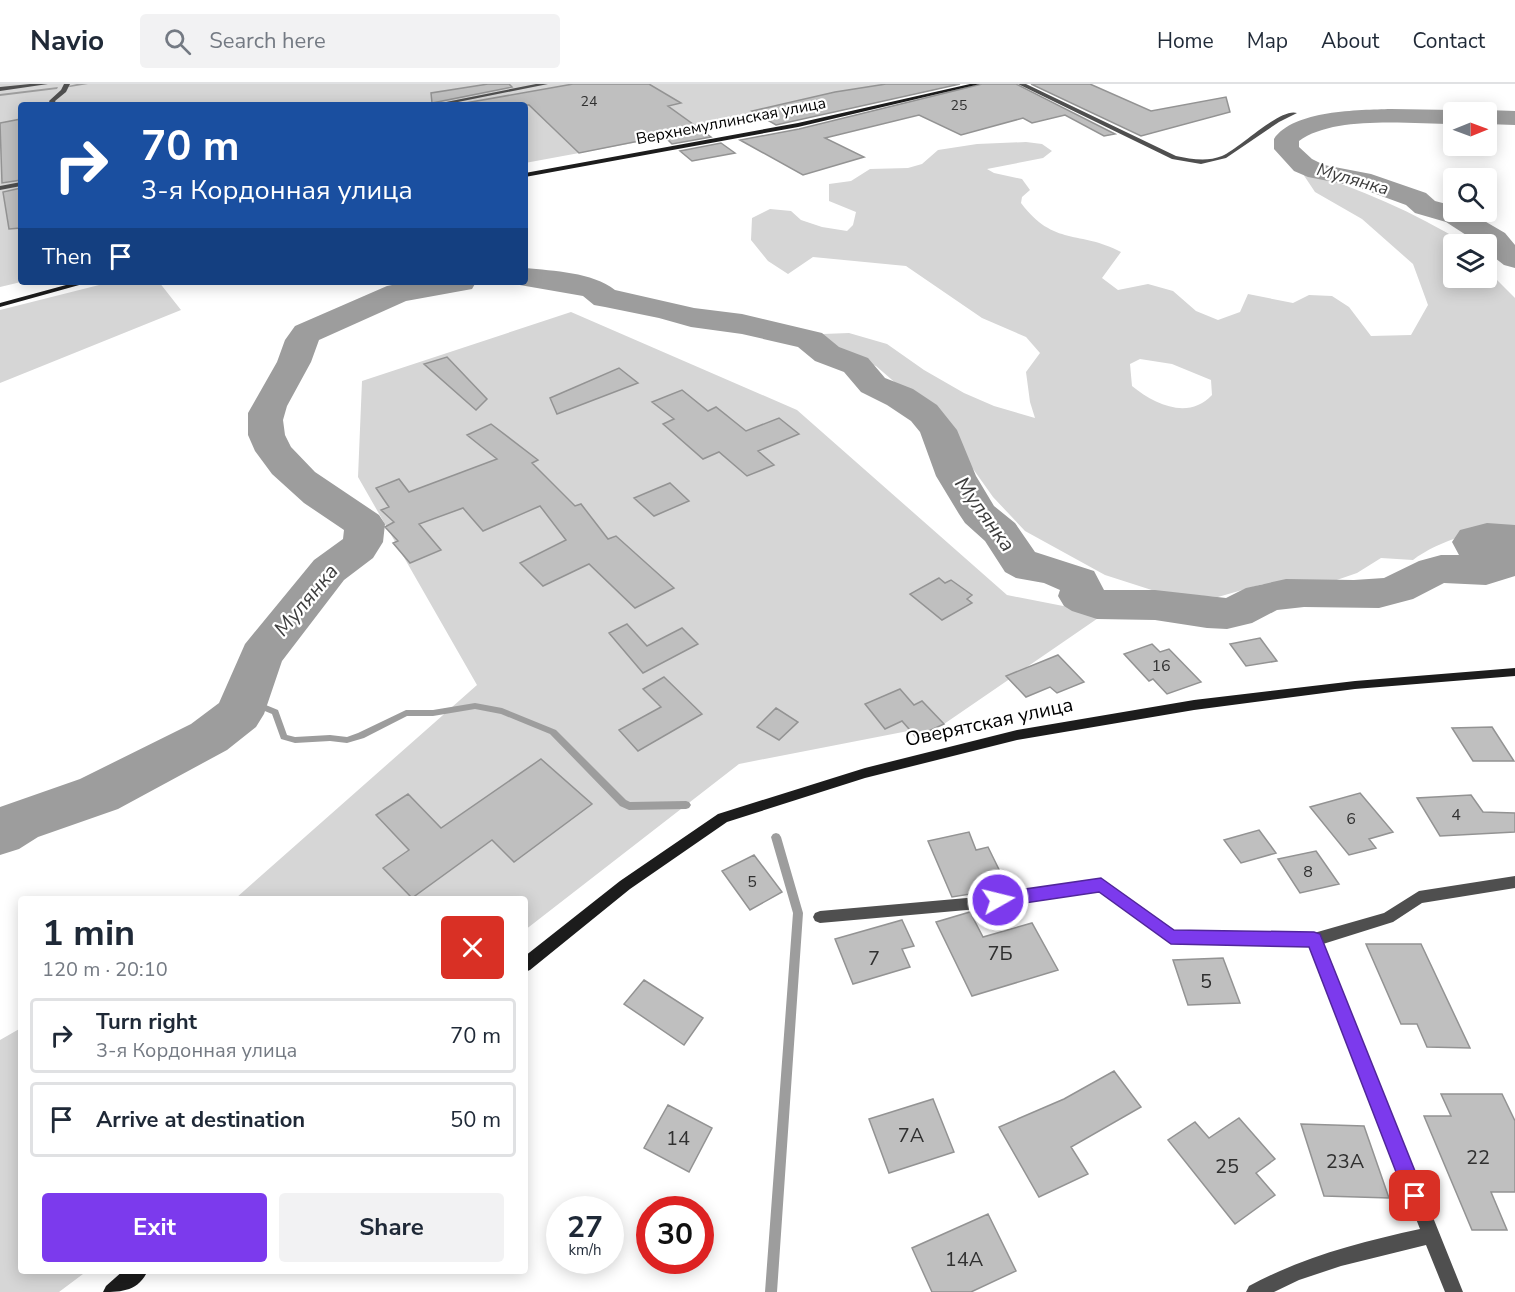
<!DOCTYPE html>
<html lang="en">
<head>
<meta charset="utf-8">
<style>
	body { margin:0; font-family:"Nunito Sans",sans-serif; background:#f2f2f3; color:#1f2937; height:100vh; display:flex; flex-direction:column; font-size:22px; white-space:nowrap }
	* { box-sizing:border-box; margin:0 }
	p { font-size:20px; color:#747a83 }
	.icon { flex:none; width:33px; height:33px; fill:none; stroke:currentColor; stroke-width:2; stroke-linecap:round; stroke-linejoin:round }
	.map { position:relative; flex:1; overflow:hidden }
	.details { position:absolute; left:18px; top:812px; width:510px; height:378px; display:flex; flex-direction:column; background:#fff; border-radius:6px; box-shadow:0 3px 15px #0003 }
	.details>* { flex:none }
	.banner { position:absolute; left:18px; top:18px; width:510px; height:183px; border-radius:6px; box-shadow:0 3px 15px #0003; background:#1a4fa0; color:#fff; overflow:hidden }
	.needle { width:39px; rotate:89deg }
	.fabs { position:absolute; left:1443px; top:18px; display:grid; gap:12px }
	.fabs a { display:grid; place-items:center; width:54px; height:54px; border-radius:6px; background:#fff; box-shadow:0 3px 15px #0003; font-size:30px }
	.speed { position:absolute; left:546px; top:1112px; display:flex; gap:12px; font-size:30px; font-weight:700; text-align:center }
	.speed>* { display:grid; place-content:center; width:78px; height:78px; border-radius:50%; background:#fff; box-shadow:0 3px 15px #0003; line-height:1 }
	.speed small { font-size:15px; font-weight:400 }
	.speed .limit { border:9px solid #d22; background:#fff; color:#111 }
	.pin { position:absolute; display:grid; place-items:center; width:51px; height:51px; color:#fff; margin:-26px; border-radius:12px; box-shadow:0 3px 9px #0006 }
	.me { position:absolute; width:66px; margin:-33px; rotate:82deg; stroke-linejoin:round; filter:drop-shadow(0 0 4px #0008) }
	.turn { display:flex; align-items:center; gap:21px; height:126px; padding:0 24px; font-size:27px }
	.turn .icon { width:78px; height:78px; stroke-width:2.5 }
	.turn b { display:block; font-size:42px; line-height:51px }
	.then { display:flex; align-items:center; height:57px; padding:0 24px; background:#0003; gap:12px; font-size:22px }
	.round { display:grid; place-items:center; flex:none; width:63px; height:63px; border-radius:6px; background:#f2f2f3 }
	.head { display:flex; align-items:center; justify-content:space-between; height:102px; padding:0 24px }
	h1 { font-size:36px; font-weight:700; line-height:45px }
	.action { display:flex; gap:12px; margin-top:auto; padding:12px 24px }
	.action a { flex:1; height:69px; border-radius:6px; background:#7c3aed; color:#fff; font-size:24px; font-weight:700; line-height:69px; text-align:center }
	.action a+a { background:#f2f2f3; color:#1f2937 }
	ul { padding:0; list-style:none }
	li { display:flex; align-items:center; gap:18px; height:75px; margin:0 12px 9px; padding:0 12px; border:3px solid #e0e1e3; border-radius:6px }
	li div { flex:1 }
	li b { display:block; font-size:22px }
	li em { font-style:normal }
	header { display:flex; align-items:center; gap:36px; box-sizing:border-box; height:84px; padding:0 30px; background:#fff; border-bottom:2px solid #e0e1e3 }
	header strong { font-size:28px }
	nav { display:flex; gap:33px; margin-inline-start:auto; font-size:21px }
	.search { width:420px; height:54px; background:#f2f2f3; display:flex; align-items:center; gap:15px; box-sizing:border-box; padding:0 21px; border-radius:6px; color:#747a83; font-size:22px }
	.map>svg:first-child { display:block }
	.green { fill:#d6d6d6; fill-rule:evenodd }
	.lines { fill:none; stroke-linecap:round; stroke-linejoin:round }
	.stream { fill:#9d9d9d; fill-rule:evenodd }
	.river { fill:#9d9d9d; fill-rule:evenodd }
	.building { fill:#bfbfbf; stroke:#939393; stroke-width:1.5 }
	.street { fill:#4f4f4f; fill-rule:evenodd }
	.secondary { fill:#1c1c1c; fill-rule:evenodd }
	.route { fill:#7c3aed; stroke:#51269a; stroke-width:1.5 }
	.labels { text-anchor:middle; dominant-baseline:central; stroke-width:4.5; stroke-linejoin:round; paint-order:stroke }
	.far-number-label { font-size:14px; fill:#303030 }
	.far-street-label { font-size:16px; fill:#000; stroke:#fff }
	.number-label { font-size:16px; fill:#303030 }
	.far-water-label { font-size:18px; font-style:italic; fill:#3e3e3e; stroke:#fff }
	.street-label { font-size:20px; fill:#000; stroke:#fff }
	.near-number-label { font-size:20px; fill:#303030 }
	.water-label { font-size:21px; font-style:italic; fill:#3e3e3e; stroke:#fff }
</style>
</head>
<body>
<header>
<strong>Navio</strong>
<div class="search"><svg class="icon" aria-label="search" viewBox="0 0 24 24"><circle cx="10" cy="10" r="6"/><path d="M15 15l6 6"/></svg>Search here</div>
<nav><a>Home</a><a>Map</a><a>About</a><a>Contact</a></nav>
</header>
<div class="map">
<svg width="1515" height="1208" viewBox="0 0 1515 1208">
	<rect width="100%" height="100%" fill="#fff"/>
	<path class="green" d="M0,0H906L720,43L525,79V21H21V198L0,203Z
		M1026,58L1042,60L1052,67L1043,74L987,85L994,89L1022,95L1030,106L1022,113L1021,119C1054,163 1080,146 1121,168L1102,194L1118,206L1148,200L1173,207L1196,227L1218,236L1240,228L1248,210L1293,219L1309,211L1332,212L1349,223L1371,252L1411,251L1428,221L1413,180L1362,135L1315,108L1301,87C1360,104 1413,128 1466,160H1454V194H1486L1487,186L1515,214V443C1483,444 1439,456 1413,476L1381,474L1357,489L1328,499L1263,500L1218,513L1161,509L1105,491L1025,447L993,413L954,358L945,340L932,326L914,315L876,282L830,267L822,261L819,255L823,250L849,249L887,260L924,286L964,309L994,322L1035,334L1030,318L1026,288L1040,269L1026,253L982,234L906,182L813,173L788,190L768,177L751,156L752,134L770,125L791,127L801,136L822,143L847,147L853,141L856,128L829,117V100L851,97L870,85L908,84L922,80L938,66L977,60ZM1140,275L1172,280L1211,296L1212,311C1189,336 1155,321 1132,302L1130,280Z
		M111,198H159L181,226L0,299V226Z
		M571,228L797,326L1007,511L1104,530L944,640L739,680L525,846V814H236L477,601L358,393L362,297Z
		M21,944V1186L87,1187L59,1208H0V956Z"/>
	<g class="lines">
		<path class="stream" d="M77,0H88L70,3L68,2Z
			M58,3L57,5L0,12V10Z
			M245,617L261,619L278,626L287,651L295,653L330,651L347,653L358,649L406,626H433L475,619L502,624L556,646L626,716L630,718L686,717L689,718L691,721L689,724L686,725L629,726L620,722L550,650L501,630L475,625L433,632H407L364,654L347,659L330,657L295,659L281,655L272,630L260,625L242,622L241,620L242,618Z
			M776,749L779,750L781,753L803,829L777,1208H765L793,829L771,753L773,750Z"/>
		<path class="river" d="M1391,25L1454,26L1463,28H1454V40C1410,40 1334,31 1299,57V63L1312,75L1324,81L1371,90L1426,109L1435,117L1454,122V128H1469L1505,149L1515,161V184L1504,181L1486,167V160H1480L1446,138L1415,129L1406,121L1354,102L1308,93L1294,87L1274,65V55C1293,26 1359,26 1391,25Z
			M1486,26L1515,27V41L1486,40V28H1477Z
			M525,184C554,187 592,188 615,206L694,224L742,230L822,249L839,263L868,274L885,294L913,305L937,321L957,346L976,392L994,422L1015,439L1035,468L1094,487L1104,506H1155L1226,514L1246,504L1286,495L1354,496L1384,494L1419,477L1441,471H1459L1452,458L1460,446L1487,439L1515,441V492L1486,501L1444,499L1413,515L1379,524L1304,523L1277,526L1252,539L1227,545L1207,544L1155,536L1097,535L1072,527L1064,522L1058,512L1060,506L1044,499L1016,494L1005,488L985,457L965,439L959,430L936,392L920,348L911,337L887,321L861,308L844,288L815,277L798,263L742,250L691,243L659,234L605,223L594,221L583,212L514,200L513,198H525Z
			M407,198H476L472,205L406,217L319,256L311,278L287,322L283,336L285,351L291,363L315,388L379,431L385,440L383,458L373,474L344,496L282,577L264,630L256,643L227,666L118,725L38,753L19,765L0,771V723L80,695L191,640L219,619L245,560L314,476L343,455L344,446L304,419L272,390L255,367L248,351V329L277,278L285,256L295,242L387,202Z"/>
	</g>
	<path class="building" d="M488,0H509L512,3L432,19L431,9Z
		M573,0H649L681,19L668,22L711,53L672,60L664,52L579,69L529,21H454Z
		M886,0H960L776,41L752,27L835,8Z
		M982,0H1016L1115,50L1104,52L1065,31L1032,39L1023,34L961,51L919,31L825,54L864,73L803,91L740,56L799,45Z
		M1031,0H1090L1151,27L1226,13L1230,28L1141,52Z
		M21,35V96L2,99L0,39Z
		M721,59L735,69L692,77L680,67Z
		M21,104V144L9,145L3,108Z
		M447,273L487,315L476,326L424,280Z
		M619,284L638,299L557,330L550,314Z
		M682,306L708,327L716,323L746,347L779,334L799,350L758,367L774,381L747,392L719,368L703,375L663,340L674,335L652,318Z
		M491,340L538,376L532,379L575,422L581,420L608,455L616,452L674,504L635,524L589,480L543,502L520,479L566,456L540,422L483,447L463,424L419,440L441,466L410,479L393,459L398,457L385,443L394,438L381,426L389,423L376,404L399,395L409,408L497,375L467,351Z
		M670,399L689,417L654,432L634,414Z
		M939,494L945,499L951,496L972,511L967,515L972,519L942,536L910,510Z
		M627,540L647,562L682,544L698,560L643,589L609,549Z
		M1260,554L1277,577L1246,582L1230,560Z
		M1152,560L1160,568L1169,565L1201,598L1167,610L1153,595L1149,597L1124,570Z
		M1058,571L1084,598L1057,609L1050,603L1026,613L1006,592Z
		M664,593L702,630L638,667L619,646L661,623L643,605Z
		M900,605L914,621L922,617L944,640L916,653L902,637L885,645L865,620Z
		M776,624L798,638L779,656L757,643Z
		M1492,643L1514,677H1473L1452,644Z
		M541,675L592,720L514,778L492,756L412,814L383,784L409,766L376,731L408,710L441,744Z
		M1360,709L1393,748L1369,755L1376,764L1349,771L1310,723Z
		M1471,711L1483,728L1515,729V748L1440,752L1417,714Z
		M1259,746L1276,769L1241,779L1224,756Z
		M969,748L976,766L988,763L1008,804L952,813L928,757Z
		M1316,767L1339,800L1300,809L1278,775Z
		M754,771L782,808L750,826L722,787Z
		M970,828L983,853L1032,839L1058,886L972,912L936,838Z
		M902,836L914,862L902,865L910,883L853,900L835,855Z
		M1366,860H1421L1470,964L1427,963L1417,940H1401Z
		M1223,874L1240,919L1188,921L1173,876Z
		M644,896L703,934L684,961L624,920Z
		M1114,987L1141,1023L1071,1063L1088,1090L1039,1113L999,1043L1064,1015Z
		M1441,1010H1502L1515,1037V1108H1491L1507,1146H1472L1424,1032H1451Z
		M933,1015L954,1068L889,1089L869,1035Z
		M668,1021L712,1044L689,1088L644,1064Z
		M1239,1034L1275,1075L1256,1089L1275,1111L1235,1140L1168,1056L1195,1038L1209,1054Z
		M1301,1040L1364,1042L1389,1114L1324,1112Z
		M988,1130L1016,1187L971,1208H932L912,1164Z"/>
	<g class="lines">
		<path class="street" d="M30,0H48L0,7V3Z
			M64,0H70L66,8L55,17L57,21H51L49,17L61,6Z
			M536,0H548L443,21H431Z
			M1018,0H1026L1176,72C1191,75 1207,78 1222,72C1239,65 1281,23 1297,29L1279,38L1226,74L1201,80L1172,75Z
			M21,98V102L0,106V102Z
			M1515,792V804L1422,819L1393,838L1323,860L1463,1208H1445L1426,1161L1341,1182L1299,1196L1274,1208H1246L1249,1202C1303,1173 1360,1158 1420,1145L1309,862L1171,860L1099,807L978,825L820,839L815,837L813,833L815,829L820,827L978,813L1101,795L1174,847L1314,849L1384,829L1419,807Z"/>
		<path class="secondary" d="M970,0H980L798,43L525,93V89L798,39Z
			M77,198H90L0,223V219Z
			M1515,584V592L1355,605L1194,626L1017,656L865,694L727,738L630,805L530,886L525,888V872L620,797L718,730L865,684L1017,646L1194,616L1355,597Z
			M124,1186H148C139,1207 122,1208 103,1208L106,1202Z"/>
	</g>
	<path class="route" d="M1101,794L1174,846L1314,848L1320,850L1425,1112L1422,1119L1415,1122L1408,1119L1309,863L1171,860L1099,808L998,823L993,821L990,816L993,811L998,809Z"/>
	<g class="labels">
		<g class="far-number-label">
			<text x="589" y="17">24</text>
			<text x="959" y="21">25</text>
		</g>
		<g class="far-street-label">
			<text transform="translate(731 37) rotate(-11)">Верхнемуллинская улица</text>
		</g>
		<g class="number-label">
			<text x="1161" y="582">16</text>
			<text x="1456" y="731">4</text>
			<text x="1351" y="735">6</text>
			<text x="1308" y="788">8</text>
			<text x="752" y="798">5</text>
		</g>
		<g class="far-water-label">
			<text transform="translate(1353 95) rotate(16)">Мулянка</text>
		</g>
		<g class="street-label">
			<text transform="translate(989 638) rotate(-12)">Оверятская улица</text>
		</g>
		<g class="near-number-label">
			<text x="1000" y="869">7Б</text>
			<text x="874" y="874">7</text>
			<text x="1206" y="897">5</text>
			<text x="911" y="1051">7А</text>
			<text x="678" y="1054">14</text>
			<text x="1478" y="1073">22</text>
			<text x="1345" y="1077">23А</text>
			<text x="1227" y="1082">25</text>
			<text x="964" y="1175">14А</text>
		</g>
		<g class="water-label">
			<text transform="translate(985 430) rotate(54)">Мулянка</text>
			<text transform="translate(306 516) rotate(-50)">Мулянка</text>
		</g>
	</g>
</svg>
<div class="fabs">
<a><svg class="needle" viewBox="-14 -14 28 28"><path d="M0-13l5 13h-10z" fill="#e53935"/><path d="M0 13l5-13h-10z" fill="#747a83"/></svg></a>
<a><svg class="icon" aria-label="search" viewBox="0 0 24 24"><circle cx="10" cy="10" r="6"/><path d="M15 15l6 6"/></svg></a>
<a><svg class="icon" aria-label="layers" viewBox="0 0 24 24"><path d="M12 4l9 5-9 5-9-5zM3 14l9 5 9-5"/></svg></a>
</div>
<div class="speed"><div>27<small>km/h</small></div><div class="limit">30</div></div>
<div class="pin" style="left:1415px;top:1112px;background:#d93025"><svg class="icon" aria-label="arrive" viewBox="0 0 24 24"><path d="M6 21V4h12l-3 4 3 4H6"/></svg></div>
<svg class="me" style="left:998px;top:816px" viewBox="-20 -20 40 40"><circle r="17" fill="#7c3aed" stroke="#fff" stroke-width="3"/><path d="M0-11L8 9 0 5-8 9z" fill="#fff"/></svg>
<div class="banner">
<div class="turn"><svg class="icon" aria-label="right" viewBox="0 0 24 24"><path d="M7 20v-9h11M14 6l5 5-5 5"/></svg><div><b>70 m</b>3-я Кордонная улица</div></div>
<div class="then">Then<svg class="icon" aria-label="arrive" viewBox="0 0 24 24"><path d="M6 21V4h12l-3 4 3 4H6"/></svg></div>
</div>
<section class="details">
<div class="head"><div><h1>1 min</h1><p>120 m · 20:10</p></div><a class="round" style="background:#d93025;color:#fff"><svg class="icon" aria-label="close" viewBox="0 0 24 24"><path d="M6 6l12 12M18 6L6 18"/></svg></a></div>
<ul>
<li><svg class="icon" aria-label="right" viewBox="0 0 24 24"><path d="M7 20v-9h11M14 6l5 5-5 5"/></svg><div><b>Turn right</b><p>3-я Кордонная улица</p></div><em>70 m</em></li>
<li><svg class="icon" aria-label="arrive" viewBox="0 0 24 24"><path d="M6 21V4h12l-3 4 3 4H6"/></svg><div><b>Arrive at destination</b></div><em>50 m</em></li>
</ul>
<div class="action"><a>Exit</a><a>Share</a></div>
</section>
</div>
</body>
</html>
